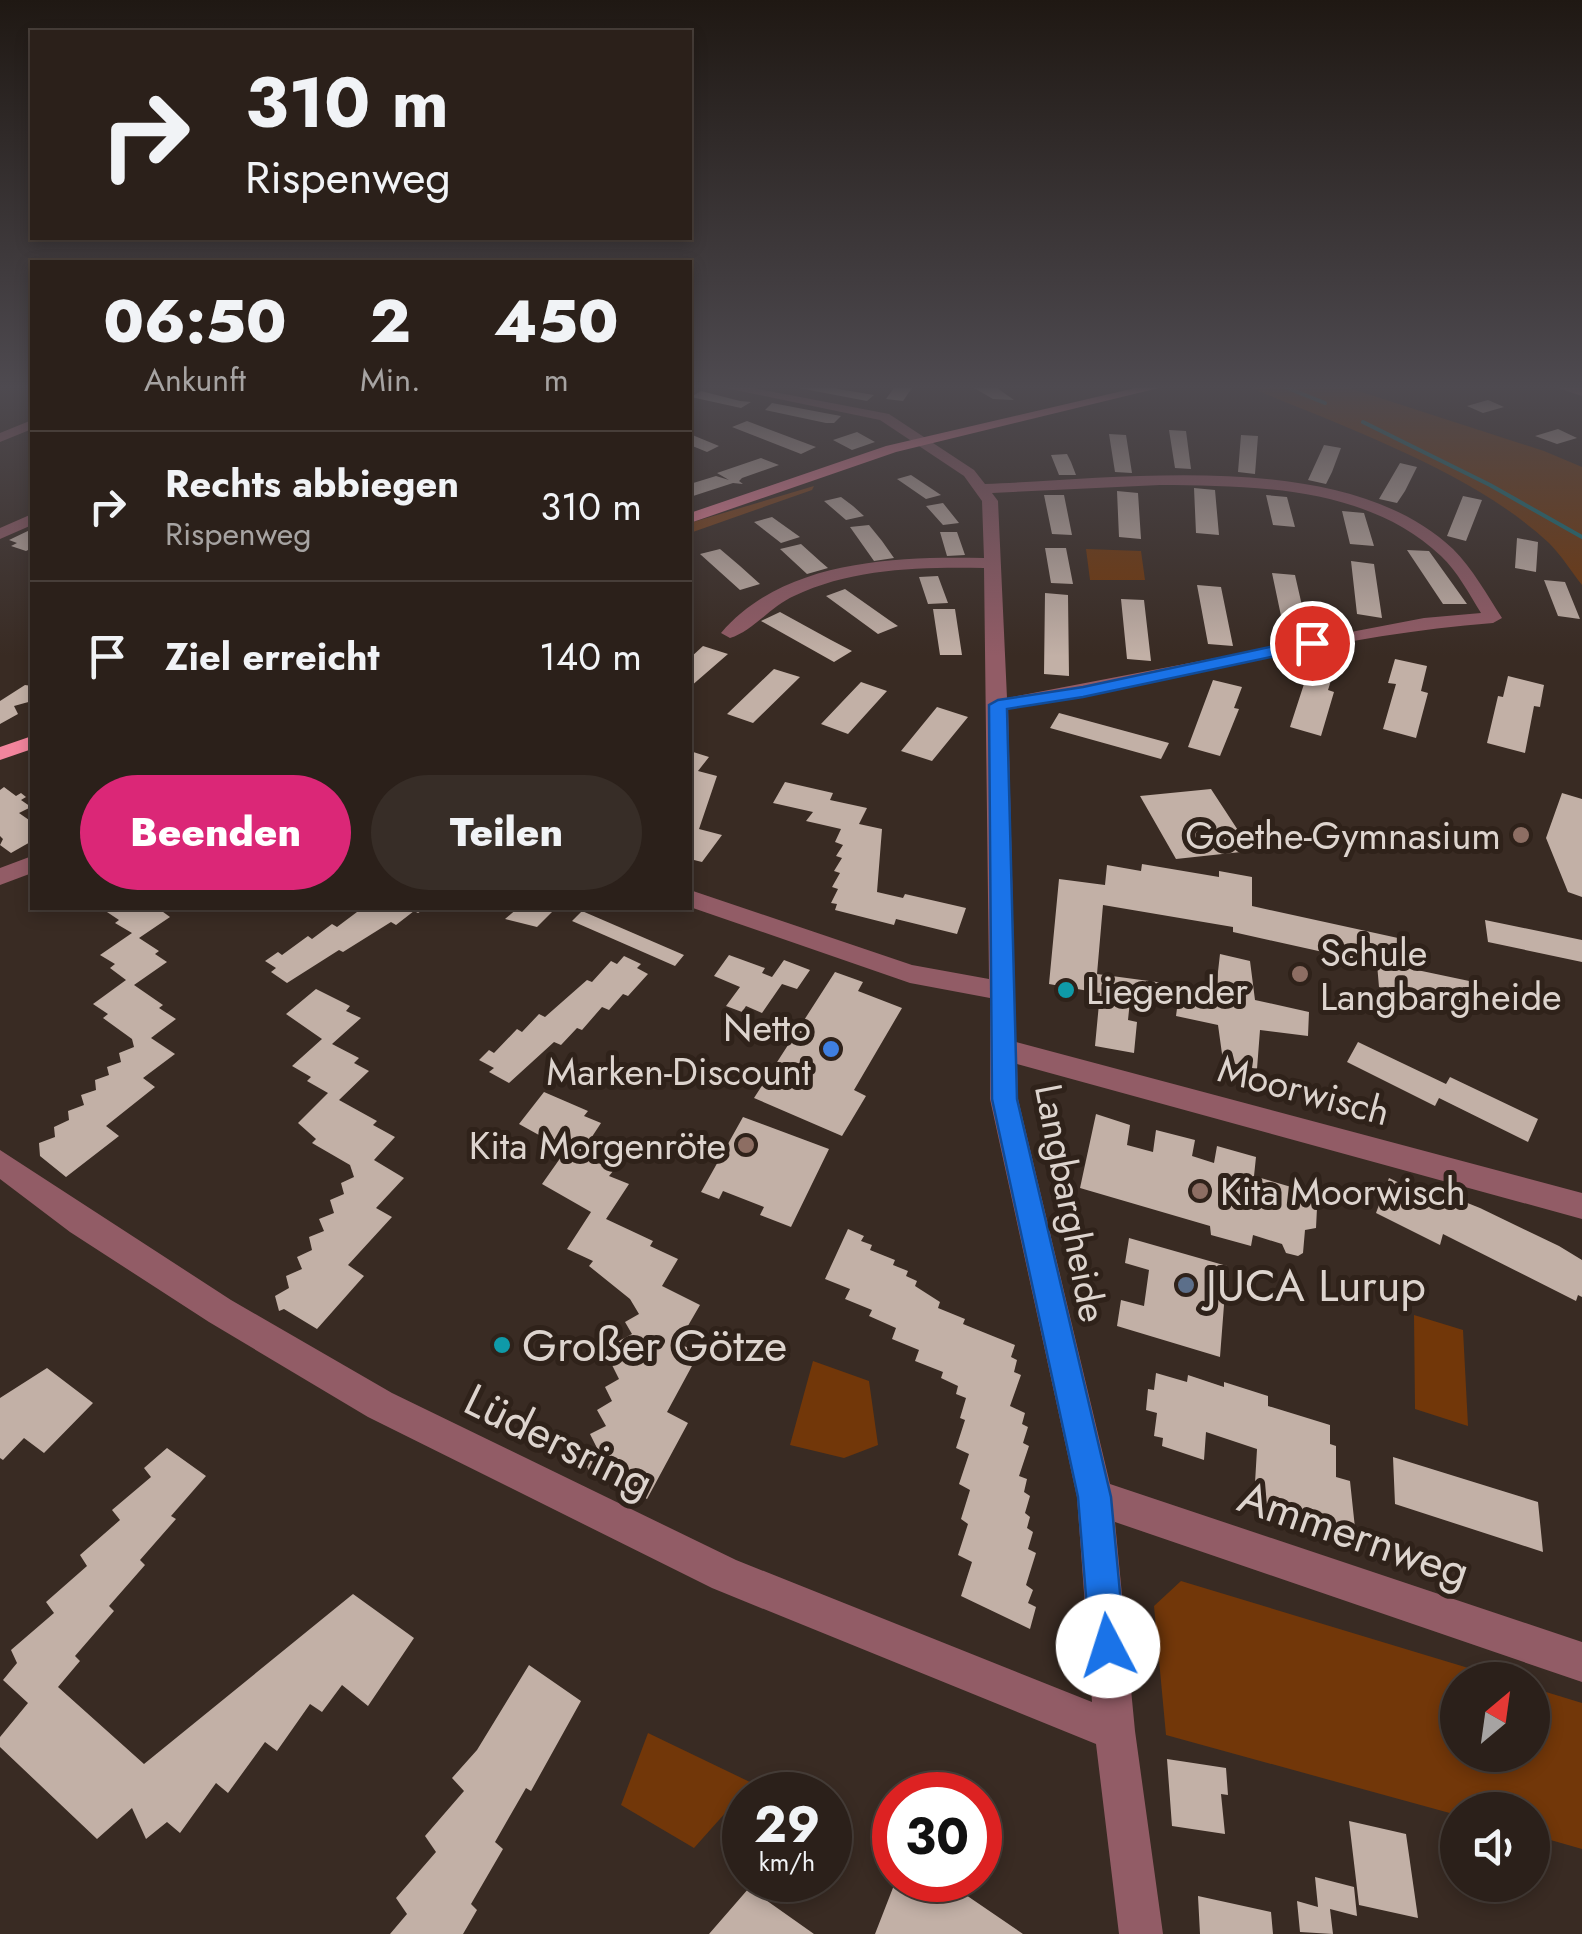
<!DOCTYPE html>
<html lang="de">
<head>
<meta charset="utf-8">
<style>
	body { margin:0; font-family:Jost,sans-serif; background:#372d27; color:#f1f3f6; height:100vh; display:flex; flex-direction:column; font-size:38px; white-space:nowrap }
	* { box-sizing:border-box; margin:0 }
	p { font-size:32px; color:#a6a3a2 }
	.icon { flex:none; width:55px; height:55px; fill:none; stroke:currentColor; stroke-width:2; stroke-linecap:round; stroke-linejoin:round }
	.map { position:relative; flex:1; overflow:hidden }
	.drawer { position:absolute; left:30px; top:260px; width:662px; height:650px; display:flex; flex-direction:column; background:#2b201a; border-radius:0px; box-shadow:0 5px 15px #0003,0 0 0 2px #473e39 }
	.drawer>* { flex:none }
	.top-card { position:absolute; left:30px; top:30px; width:662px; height:210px; border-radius:0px; box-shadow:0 5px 15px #0003,0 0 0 2px #473e39; background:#2b201a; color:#f1f3f6; overflow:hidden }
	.needle { width:65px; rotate:29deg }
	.tools { position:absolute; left:1440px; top:1662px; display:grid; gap:20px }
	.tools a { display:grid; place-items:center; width:110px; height:110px; border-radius:50%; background:#2b201a; box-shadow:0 5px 15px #0003,0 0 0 2px #473e39; font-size:50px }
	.speed { position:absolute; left:722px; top:1772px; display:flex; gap:20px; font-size:50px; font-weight:700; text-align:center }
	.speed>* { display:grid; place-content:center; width:130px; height:130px; border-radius:50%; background:#2b201a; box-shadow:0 5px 15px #0003,0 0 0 2px #473e39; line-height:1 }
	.speed small { font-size:25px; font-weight:400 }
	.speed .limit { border:15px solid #d22; background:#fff; color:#111 }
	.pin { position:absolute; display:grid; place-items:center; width:85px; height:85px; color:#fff; margin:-42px; border:5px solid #fff; border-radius:50%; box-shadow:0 2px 10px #0007 }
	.me { position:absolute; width:110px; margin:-55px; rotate:355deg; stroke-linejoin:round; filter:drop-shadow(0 0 8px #0008) }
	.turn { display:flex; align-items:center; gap:35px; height:210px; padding:0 50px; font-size:45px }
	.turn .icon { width:130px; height:130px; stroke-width:2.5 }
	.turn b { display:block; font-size:70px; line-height:85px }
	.eta { display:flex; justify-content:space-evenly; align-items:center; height:170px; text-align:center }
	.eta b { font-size:60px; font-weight:800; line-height:70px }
	.button { display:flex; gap:20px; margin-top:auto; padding:20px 50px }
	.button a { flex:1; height:115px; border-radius:60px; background:#db2777; color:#fff; font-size:40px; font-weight:800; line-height:115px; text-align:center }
	.button a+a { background:#372d27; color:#f1f3f6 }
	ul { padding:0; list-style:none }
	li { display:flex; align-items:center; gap:30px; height:150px; padding:0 50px; border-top:2px solid #473e39 }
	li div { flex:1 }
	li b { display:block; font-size:38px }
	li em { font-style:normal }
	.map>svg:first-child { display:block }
	.green { fill:#723709 }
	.forest { fill:#804318 }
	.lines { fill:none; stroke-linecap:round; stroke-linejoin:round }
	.stream { stroke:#157178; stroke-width:4 }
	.building { fill:#c2b0a6 }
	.minor { fill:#925c66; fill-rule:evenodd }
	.major { fill:#f3859d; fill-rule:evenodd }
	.route { fill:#1a73e8; stroke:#114b97; stroke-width:2.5 }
	.education-dot { fill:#8d6e63; stroke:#2f221a; stroke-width:4 }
	.culture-dot { fill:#0f9aa8; stroke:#2f221a; stroke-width:4 }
	.shop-dot { fill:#3f7fe0; stroke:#2f221a; stroke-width:4 }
	.service-dot { fill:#5c6f8a; stroke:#2f221a; stroke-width:4 }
	.labels { text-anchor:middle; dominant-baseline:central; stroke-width:10; stroke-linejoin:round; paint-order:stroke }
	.poi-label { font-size:38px; fill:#ddd4ce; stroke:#2f221a; text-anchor:end }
	.street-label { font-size:38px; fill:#ddd4ce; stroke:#2f221a }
	.near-poi-label { font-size:45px; fill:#ddd4ce; stroke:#2f221a; text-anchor:start }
	.near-street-label { font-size:45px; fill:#ddd4ce; stroke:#2f221a }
</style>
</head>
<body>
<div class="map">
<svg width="1582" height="1934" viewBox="0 0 1582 1934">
	<rect width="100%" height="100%" fill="#392b23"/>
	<path class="green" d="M1244,385H1340L1544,451L1582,467V585C1571,571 1561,555 1549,543C1472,471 1341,426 1244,385Z
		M1086,549L1141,551L1145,580H1090Z
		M1414,1315L1463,1330L1468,1426L1415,1409Z
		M813,1361L869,1381L878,1445L844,1458L790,1445Z
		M1181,1581L1508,1680H1458V1755H1532L1533,1688L1582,1703V1849L1533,1835L1532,1810H1458L1457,1815L1166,1735L1154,1606Z
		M648,1733L752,1783L694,1848L621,1805Z"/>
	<path class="forest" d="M814,486L812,490L690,533V523Z"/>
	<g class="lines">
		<path class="stream" d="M1280,385L1325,403
			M1363,422L1490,485L1582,537"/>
	</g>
	<path class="building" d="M783,385H814L874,395L867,401Z
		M896,385H914L903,401L886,399Z
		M969,385H993L1014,400L993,399Z
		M701,391L740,401L751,402L741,408L691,397Z
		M1488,400L1504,407L1483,413L1467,406Z
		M772,403L830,414L841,416L834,423H826L765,410Z
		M747,421L816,447L801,454L732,427Z
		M1558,429L1577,438L1557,444L1535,436Z
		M1169,430L1186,431L1191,469L1175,468Z
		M857,432L875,442L852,450L833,440Z
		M690,434L702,439L719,446L707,452L690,445Z
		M1109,434L1126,435L1132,473L1115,472Z
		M1241,435L1258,436L1255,474L1238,472Z
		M1324,445L1341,448L1332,472L1326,484L1308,480Z
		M1067,454L1071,462L1076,475H1059L1051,455Z
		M761,458L779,465L742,478L739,481L743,484L733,483L690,497V484L716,476L729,480L717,473Z
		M1400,463L1417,467L1405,491L1397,503L1379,499Z
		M911,475L941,495L926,499L897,479Z
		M1194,488L1215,490L1219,535L1196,533Z
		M1117,491L1138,493L1141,539L1119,537Z
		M1044,495H1064L1072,535L1052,534Z
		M1266,495L1287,497L1295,527L1273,525Z
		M1463,496L1482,500L1466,541L1447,536Z
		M841,497L853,506L864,516L846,520L824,501Z
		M943,503L959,523L943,525L926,506Z
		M1342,511L1364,513L1374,546L1350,544Z
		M772,517L800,537L781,543L754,522Z
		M869,525L882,541L894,558L874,561L850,527Z
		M32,529V548L26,551L11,546L17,543L9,540Z
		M940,532H957L965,555L947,556Z
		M1517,538L1538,542L1536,572L1515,568Z
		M801,544L821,562L828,568L807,574L780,549Z
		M1045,548H1066L1073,584L1051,583Z
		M720,549L740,566L760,584L740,590L700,554Z
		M1407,550L1429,551L1467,604H1443Z
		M1351,561L1374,564L1382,618L1357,614Z
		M1272,573L1295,575L1308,632L1284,630Z
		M938,576L948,603L928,604L919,577Z
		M1544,580L1565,582L1580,619L1558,616Z
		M1197,585L1221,587L1233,646L1208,644Z
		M845,589L889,620L898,626L878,634L826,596Z
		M1045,593L1068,595L1069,676L1044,674Z
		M1121,599L1144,600L1151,661L1127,659Z
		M933,609H955L962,655H940Z
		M780,612L831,640L852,651L834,662L761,621Z
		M703,646L728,654L690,687V658Z
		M1395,659L1427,666L1421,691L1428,693L1416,738L1383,729L1396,684L1388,683Z
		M1306,664L1334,671L1328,690L1334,692L1321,736L1290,727L1304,684L1299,683Z
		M774,669L800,677L753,723L727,714Z
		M1508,676L1544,685L1540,707L1534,706L1525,753L1487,743L1498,696L1503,697Z
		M1213,680L1242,687L1234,708L1239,709L1220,756L1188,747Z
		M861,682L887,691L848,734L821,724Z
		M25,685L32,686V701L14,706L18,714L0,724V701Z
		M937,707L968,717L932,761L901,751Z
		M1059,713L1169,743L1161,759L1050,728Z
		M690,751L709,757L698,771L717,776L699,829L722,835L702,862L690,859Z
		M785,782L833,793L830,800L867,808L859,824L882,829L877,892L903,898L905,894L966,908L957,934L896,919L894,925L835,910L837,904L831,903L838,889L832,887L840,873L834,871L842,858L836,856L843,845L835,842L841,829L806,821L813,812L773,803Z
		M4,787L16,796L21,793L26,797L21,800L31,807L19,813L29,820L32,818V841L11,853L0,845L3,839L0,836V790Z
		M1211,789L1245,841L1235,842L1241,852L1176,859L1140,796Z
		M1562,793L1582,799V897L1568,892L1546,838Z
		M1142,864L1219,877V871L1252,877V906L1398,938V966L1474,982L1475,1009L1379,987L1377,964L1233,932V927L1103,905L1097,974L1164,983L1163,997L1131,991L1128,1020L1137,1022L1134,1053L1095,1046L1100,993L1049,984L1059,879L1105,885L1107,865L1141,871Z
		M108,908H162L159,909L170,917L139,938L159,951L155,954L167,962L134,985L163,1005L159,1008L176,1019L151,1038L175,1054L143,1078L155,1087L106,1126L119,1136L66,1177L40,1156L39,1143L55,1137L54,1127L69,1120L68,1111L84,1105L81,1095L96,1090L95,1080L109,1075L107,1067L121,1062L119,1053L134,1047L132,1039L103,1018L108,1014L93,1004L126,980L110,968L115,964L100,955L132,933L115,923L119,920L104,910Z
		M371,908H426L418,913L414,911L396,925L391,922L343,952L339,950L287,983L271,972L276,968L265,961L278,952L282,955L308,936L312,939L332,924L337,927L361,909L365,912Z
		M518,908H556L537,927L505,919Z
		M582,911L684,955L675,966L572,921Z
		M1485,920L1582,940V962L1488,942Z
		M1220,954L1250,961L1255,1000L1309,1012L1308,1036L1260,1030L1257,1069L1223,1061L1218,1025L1176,1016L1179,993L1215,998Z
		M729,955L765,968L762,973L772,977L784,960L810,970L797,989L782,984L762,1013L746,1006L742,1012L726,1006L740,987L714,976Z
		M624,956L641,964L637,968L648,974L628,996L623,994L609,1010L602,1007L582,1030L577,1028L561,1045L554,1042L509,1083L489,1072L494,1068L479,1060L489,1050L494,1053L517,1029L522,1032L539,1014L545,1017L587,980L592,982L611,961L617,964Z
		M835,972L863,982L858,991L902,1008L854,1090L866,1096L842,1136L754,1098Z
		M316,989L350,1006L346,1011L361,1018L332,1044L359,1058L354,1063L369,1071L339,1100L377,1121L373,1125L395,1137L374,1160L404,1178L376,1208L392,1217L348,1265L364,1276L317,1329L284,1309L279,1311L275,1296L289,1288L286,1276L302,1269L297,1257L312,1250L309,1237L324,1231L319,1219L334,1213L330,1200L344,1194L341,1183L354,1177L350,1165L312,1143L316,1139L298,1123L328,1093L307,1081L311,1077L292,1066L322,1039L286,1014Z
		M1358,1042L1446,1084L1450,1077L1538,1119L1528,1142L1439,1098L1435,1106L1347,1062Z
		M544,1092L588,1111L584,1116L601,1123L580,1155L614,1170L609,1176L629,1184L606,1219L653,1241L650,1246L678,1259L662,1286L700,1305L678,1343L699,1353L667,1412L688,1423L647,1499L599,1471L592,1476L582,1457L597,1448L590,1434L606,1426L597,1410L612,1401L605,1387L619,1379L611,1363L625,1356L617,1342L632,1334L625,1322L639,1314L630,1299L589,1266L593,1261L567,1249L591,1212L542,1184L566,1150L519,1124Z
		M1096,1114L1130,1125L1127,1145L1153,1152L1156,1130L1195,1140L1192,1156L1214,1163L1217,1146L1256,1157L1254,1176L1298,1189L1317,1208L1316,1228L1305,1230L1303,1253L1298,1256L1286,1253L1282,1244L1253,1235L1251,1246L1211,1235L1210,1226L1080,1188Z
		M743,1117L829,1149L791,1227L760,1215L764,1207L723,1191L719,1199L701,1192Z
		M1389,1178L1451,1208L1455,1198L1480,1208L1559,1246L1582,1260V1297L1578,1295L1576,1301L1443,1234L1440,1245L1376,1213Z
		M848,1229L864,1236L861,1241L872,1245L870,1250L895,1260L893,1265L908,1271L906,1276L917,1281L915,1286L940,1302L938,1308L965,1319L963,1324L1015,1345L1011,1357L1017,1360L1014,1372L1021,1375L1010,1406L1025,1413L1022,1424L1028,1427L1023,1443L1029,1446L1019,1476L1027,1479L1024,1492L1030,1496L1025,1513L1030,1517L1027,1528L1033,1532L1028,1549L1036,1553L1026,1585L1033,1590L1028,1603L1036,1607L1030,1629L961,1596L972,1562L958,1555L968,1524L961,1519L970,1490L959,1484L969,1454L956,1448L965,1420L960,1418L966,1398L956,1394L958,1386L941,1378L943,1372L915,1361L919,1350L892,1339L896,1328L869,1316L872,1310L845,1299L850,1289L825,1279Z
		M1129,1238L1227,1266L1220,1357L1117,1326L1121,1300L1144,1306L1149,1270L1125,1263Z
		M47,1368L93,1403L44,1453L24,1438L3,1460L0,1458V1398Z
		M1156,1373L1187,1382L1188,1375L1224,1387V1382L1268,1396V1406L1330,1425V1444L1336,1446V1477L1350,1481L1355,1528L1346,1526V1530L1254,1500L1257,1449L1206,1432L1204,1460L1162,1446L1163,1438L1154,1436L1157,1413L1146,1410L1148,1389L1154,1390Z
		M167,1448L206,1476L171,1516L176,1519L140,1560L145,1565L109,1606L114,1611L75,1656L80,1661L58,1687L144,1764L353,1594L414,1638L368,1706L342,1685L322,1712L310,1704L277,1751L265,1742L228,1793L216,1783L180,1833L167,1822L146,1839L132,1808L97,1839L0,1747V1737L28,1703L3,1680L17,1663L11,1650L54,1613L46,1602L87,1566L80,1555L120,1520L112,1510L151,1477L144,1468Z
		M1393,1457L1538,1502L1543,1552L1395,1504Z
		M529,1665L581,1701L531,1791L526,1788L495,1842L503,1849L471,1904L477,1910L463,1934H390L407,1914L396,1898L436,1852L425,1836L464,1791L452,1778L477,1750Z
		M1167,1759L1226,1768L1228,1795L1221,1794L1225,1834L1172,1826Z
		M1349,1821L1406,1834L1418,1918L1359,1905Z
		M1315,1877L1354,1887L1357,1916L1330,1909L1333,1934L1300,1932L1297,1901L1318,1907Z
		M896,1880H944L1023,1934H875Z
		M749,1888L814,1934H709Z
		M1198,1896L1271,1912L1273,1934H1200Z"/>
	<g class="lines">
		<path class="minor" d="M711,385H737L889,414L974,470L985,484C1122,479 1345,447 1453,549C1473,569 1487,595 1502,618L1493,623C1330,635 1170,684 1008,709L1016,1042L1582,1193V1219L1017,1064L1018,1099L1110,1484L1582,1642V1682L1115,1522L1135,1731L1163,1934H1119L1096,1744L712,1588L368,1417L209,1322L70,1232L0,1179V1150L231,1300L392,1393L736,1560L1092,1702L1077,1497L990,1099V998L910,983L690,907V890L912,965L989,979L984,568C920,567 853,568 794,596C771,606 753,631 730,638L721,633C783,560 895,556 984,558L982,501L964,476L880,420ZM1160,485C1255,486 1367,486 1441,556C1458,572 1469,594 1481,613L1424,618L1007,698L998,501L992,493Z
			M1556,385L1582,387V396L1558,388Z
			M32,420V429L0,442V433Z
			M32,514V525L0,539V528Z
			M32,856V873L0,885V868Z"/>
		<path class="major" d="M1148,385H1171L896,452L690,523V513L886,446Z
			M32,736V749L0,760V747Z"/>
	</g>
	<linearGradient id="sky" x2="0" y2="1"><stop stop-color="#1f1813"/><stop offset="0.59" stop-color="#4e4a50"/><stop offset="1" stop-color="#4e4a50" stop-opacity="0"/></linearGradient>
	<rect width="1582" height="656" fill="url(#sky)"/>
	<path class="route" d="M1312,638L1320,643L1318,647L1083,697L1007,709L1017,1099L1111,1497L1125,1646L1120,1659L1108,1664L1095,1659L1090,1646L1078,1497L992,1099L989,705L998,700L1083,687Z"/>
	<g class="education-dot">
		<circle cx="1521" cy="835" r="10"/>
		<circle cx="1300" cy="974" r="10"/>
		<circle cx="746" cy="1145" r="10"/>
		<circle cx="1200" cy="1191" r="10"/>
	</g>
	<g class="culture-dot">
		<circle cx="1066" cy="990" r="10"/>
		<circle cx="502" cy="1345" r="10"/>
	</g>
	<circle class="shop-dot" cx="831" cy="1049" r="10"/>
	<circle class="service-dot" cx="1186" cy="1285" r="10"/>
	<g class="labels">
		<g class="poi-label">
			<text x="1501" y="835">Goethe-Gymnasium</text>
			<text x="1320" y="952" text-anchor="start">Schule<tspan x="1320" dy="44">Langbargheide</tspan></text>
			<text x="1086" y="990" text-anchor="start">Liegender</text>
			<text x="811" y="1027">Netto<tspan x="811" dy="44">Marken-Discount</tspan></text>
			<text x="726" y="1145">Kita Morgenröte</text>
			<text x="1220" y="1191" text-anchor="start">Kita Moorwisch</text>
		</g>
		<g class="street-label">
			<text transform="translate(1304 1090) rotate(15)">Moorwisch</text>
			<text transform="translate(1071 1203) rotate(79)">Langbargheide</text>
		</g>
		<g class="near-poi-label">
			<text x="1206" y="1285">JUCA Lurup</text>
			<text x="522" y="1345">Großer Götze</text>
		</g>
		<g class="near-street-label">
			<text transform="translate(559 1441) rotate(26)">Lüdersring</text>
			<text transform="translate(1354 1534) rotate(19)">Ammernweg</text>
		</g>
	</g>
</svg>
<div class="tools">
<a><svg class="needle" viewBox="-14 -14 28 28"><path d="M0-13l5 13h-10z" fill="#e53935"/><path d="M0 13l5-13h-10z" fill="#a6a3a2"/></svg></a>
<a><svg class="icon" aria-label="sound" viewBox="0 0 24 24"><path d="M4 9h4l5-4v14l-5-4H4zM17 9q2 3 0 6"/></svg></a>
</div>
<div class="speed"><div>29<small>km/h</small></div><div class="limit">30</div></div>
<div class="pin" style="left:1312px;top:643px;background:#d93025"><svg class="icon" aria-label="arrive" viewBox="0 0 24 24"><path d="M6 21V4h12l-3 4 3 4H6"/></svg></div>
<svg class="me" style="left:1108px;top:1646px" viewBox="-20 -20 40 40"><circle r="19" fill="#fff"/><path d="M0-13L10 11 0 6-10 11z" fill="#1a73e8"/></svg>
<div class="top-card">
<div class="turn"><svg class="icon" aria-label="right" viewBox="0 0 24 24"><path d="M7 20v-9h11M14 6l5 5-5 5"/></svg><div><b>310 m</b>Rispenweg</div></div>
</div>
<section class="drawer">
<div class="eta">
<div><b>06:50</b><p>Ankunft</p></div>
<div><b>2</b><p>Min.</p></div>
<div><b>450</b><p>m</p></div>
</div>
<ul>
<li><svg class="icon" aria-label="right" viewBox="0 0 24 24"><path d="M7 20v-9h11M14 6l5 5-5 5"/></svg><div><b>Rechts abbiegen</b><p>Rispenweg</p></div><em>310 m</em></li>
<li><svg class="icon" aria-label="arrive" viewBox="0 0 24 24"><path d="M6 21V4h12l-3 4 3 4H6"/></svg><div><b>Ziel erreicht</b></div><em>140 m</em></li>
</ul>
<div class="button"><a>Beenden</a><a>Teilen</a></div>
</section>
</div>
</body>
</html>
